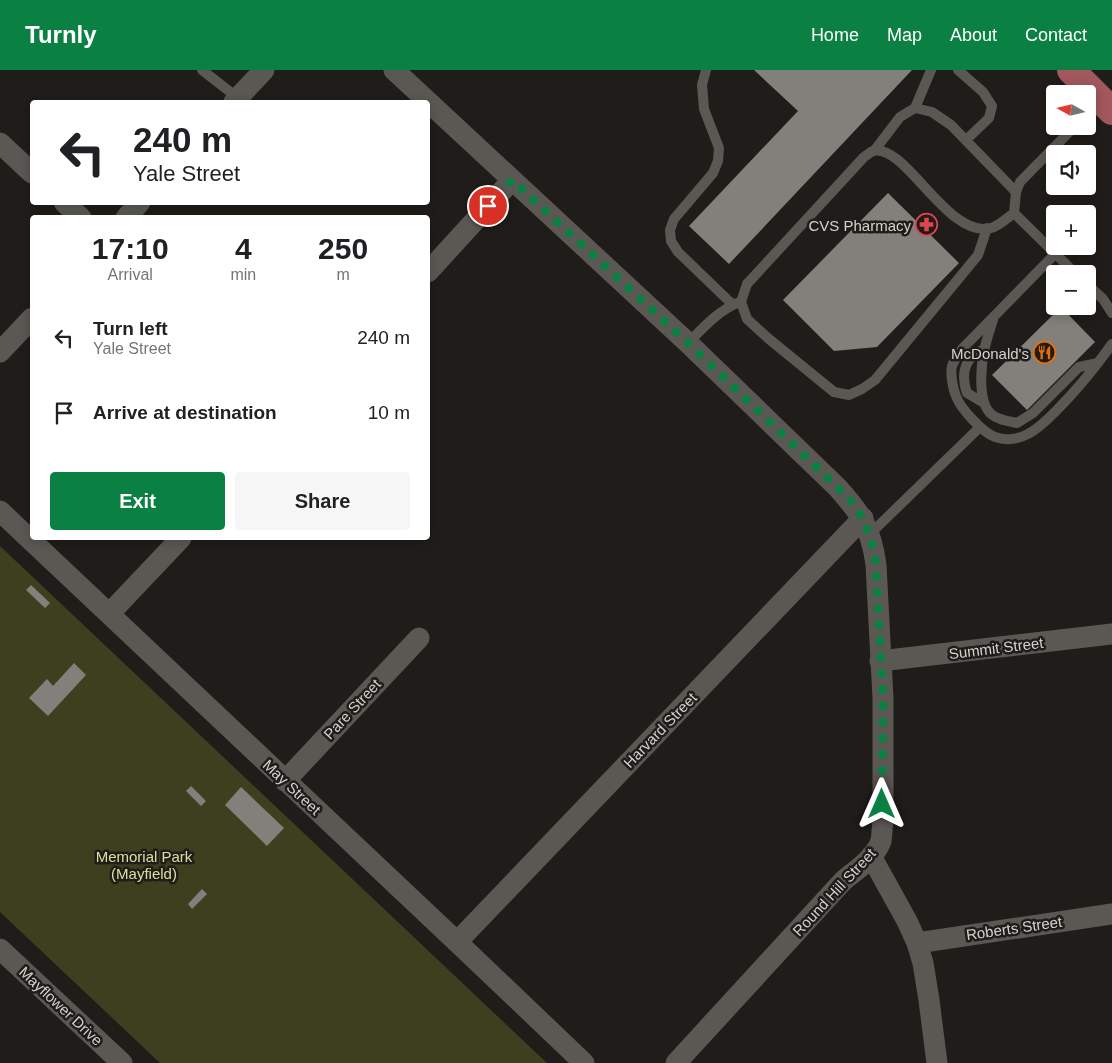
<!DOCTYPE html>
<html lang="en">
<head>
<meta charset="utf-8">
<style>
	body { margin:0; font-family:Arial,sans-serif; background:#f6f6f6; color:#202124; height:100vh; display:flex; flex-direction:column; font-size:19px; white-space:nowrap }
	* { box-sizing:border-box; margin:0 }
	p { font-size:16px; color:#757577 }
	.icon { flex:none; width:28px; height:28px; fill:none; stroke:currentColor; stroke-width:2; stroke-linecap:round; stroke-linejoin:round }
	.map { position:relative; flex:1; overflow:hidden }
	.drawer { position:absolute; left:30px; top:145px; width:400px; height:325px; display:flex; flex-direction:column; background:#fff; border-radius:5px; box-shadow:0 2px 12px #0003 }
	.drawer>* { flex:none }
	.guide { position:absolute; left:30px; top:30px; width:400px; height:105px; border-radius:5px; box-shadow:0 2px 12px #0003; background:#fff; color:#202124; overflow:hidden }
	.needle { width:32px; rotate:278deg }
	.buttons { position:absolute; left:1046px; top:15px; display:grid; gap:10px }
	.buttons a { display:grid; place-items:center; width:50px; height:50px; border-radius:5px; background:#fff; box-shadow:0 2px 12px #0003; font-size:25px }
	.pin { position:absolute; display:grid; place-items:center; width:42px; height:42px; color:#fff; margin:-21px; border:2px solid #fff; border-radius:50%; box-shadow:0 1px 5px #0007 }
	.me { position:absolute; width:55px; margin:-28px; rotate:0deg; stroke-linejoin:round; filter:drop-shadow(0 0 4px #0008) }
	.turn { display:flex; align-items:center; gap:18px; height:105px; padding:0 20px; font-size:22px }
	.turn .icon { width:65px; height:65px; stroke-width:2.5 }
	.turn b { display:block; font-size:35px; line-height:42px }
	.eta { display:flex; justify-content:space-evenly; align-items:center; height:85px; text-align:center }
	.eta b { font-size:30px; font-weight:700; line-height:35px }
	.button { display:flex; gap:10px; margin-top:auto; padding:10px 20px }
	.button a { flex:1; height:58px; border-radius:5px; background:#0b8043; color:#fff; font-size:20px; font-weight:700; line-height:58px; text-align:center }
	.button a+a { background:#f6f6f6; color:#202124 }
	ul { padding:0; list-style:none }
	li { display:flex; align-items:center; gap:15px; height:75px; padding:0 20px }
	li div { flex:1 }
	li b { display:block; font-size:19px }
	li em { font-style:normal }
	header { display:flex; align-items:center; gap:30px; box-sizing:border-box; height:70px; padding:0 25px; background:#0b8043; color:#fff }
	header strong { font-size:24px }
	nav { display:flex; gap:28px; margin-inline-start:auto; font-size:18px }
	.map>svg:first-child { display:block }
	.green { fill:#3c401e }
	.building { fill:#83807c }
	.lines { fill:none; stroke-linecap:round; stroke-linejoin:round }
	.service { stroke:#5b5854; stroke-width:10 }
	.minor { stroke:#5b5854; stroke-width:21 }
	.primary { stroke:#a2585d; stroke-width:28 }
	.route { stroke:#0b8043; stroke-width:9; stroke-dasharray:0 16.2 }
	.labels { text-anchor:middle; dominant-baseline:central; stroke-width:5; stroke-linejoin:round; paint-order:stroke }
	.poi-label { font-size:15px; fill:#d4d2d0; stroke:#1f1c19; text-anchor:end }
	.street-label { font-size:15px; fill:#d4d2d0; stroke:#1f1c19 }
	.park-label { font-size:15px; fill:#d6e19d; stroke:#1f1c19 }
</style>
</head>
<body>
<header>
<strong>Turnly</strong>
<nav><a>Home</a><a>Map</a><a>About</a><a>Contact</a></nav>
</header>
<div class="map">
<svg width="1112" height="993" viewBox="0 0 1112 993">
	<rect width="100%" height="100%" fill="#1f1c19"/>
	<path class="green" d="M0,476L547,993H160L0,842Z"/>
	<path class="building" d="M754,0H912L729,194L689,156L798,41Z
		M888,123L959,193L877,277L834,281L783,230Z
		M1061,237L1095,272L1027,340L992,305Z
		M31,515L50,533L45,538L26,520Z
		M74,593L86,605L48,646L29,628L47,609L53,616Z
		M191,716L206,731L201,736L186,721Z
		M241,717L284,758L267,776L225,735Z
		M202,819L207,824L192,839L188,834Z"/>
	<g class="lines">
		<path class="service" d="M202,0L238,28
			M706,0L702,15L704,39L719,78L718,91L713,103L674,149L670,160L671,171L678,182L733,235
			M958,0L983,22L992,36L989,48L966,70
			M915,38L931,0
			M1088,45L1102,32
			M1075,56L1020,112L1016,122L1014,143L1076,204
			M874,81L900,47L915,38L932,42L951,55L1016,122
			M987,158L978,185L875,310L862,319L849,325L834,322L769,269L747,249L741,232L747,214L864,87C866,86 870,82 873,81C905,72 948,170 991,158C999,156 1007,148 1014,143
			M1055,184L962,279C959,284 954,290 952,296C950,303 953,319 956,326C960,338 983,363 995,367C1006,371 1019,369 1028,364C1038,359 1047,350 1055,342C1076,321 1095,298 1112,274
			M1088,215L1103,229L1112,243
			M993,250C990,259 987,268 985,277C981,294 977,331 991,344C998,350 1008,351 1017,353L1033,343L1079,297L1098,293
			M688,273C704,257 717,242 737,233
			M984,333L967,323C963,312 962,297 971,288C975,284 981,281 985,278
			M870,464L980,357"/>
		<path class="minor" d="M394,0L688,273L838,418C862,445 871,458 876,495L883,628V751C882,758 882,765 881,771C875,788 856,800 843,811L676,993
			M234,32L264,0
			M0,73L32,103
			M64,132L81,148
			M126,148L140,132
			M428,202L512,110
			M0,282L32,248
			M0,441L457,872L584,993
			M109,544L181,468
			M880,591L1112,564
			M285,711L419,568
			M871,786L907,851L917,873L923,893L929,930L937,993
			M457,872L863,448
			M917,873L1112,844
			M0,879L122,993"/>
		<path class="primary" d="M1071,0L1112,41"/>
	</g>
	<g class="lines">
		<path class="route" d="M488,136L512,110L688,273L838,418C844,425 852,431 857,439C868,456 873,474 876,495L883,628L882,734"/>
	</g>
	<defs>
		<symbol id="pharmacy-ring" viewBox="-11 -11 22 22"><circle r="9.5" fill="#1f1c19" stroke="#e0444e" stroke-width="1.5"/><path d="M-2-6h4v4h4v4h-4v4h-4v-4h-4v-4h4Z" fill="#e0444e"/></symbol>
		<symbol id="restaurant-ring" viewBox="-11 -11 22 22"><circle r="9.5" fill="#1f1c19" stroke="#e8710a" stroke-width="1.5"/><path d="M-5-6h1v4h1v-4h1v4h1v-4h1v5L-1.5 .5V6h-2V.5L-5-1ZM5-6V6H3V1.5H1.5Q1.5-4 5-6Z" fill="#e8710a"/></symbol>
	</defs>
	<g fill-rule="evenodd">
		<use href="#pharmacy-ring" x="914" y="142" width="25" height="25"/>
		<use href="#restaurant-ring" x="1032" y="270" width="25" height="25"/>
	</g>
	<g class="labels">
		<g class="poi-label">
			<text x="911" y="155">CVS Pharmacy</text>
			<text x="1029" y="283">McDonald's</text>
		</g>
		<g class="street-label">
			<text transform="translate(996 578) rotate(-7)">Summit Street</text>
			<text transform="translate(352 639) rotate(-47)">Pare Street</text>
			<text transform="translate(660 660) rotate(-46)">Harvard Street</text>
			<text transform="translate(292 717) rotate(43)">May Street</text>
			<text transform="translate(834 822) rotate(-47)">Round Hill Street</text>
			<text transform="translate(1014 858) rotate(-8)">Roberts Street</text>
			<text transform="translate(61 936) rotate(43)">Mayflower Drive</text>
		</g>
		<g class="park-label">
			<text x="144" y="786">Memorial Park<tspan x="144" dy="17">(Mayfield)</tspan></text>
		</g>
	</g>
</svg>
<div class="buttons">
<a><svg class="needle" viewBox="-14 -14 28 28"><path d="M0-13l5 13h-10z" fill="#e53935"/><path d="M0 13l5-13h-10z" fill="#757577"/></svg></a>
<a><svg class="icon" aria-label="sound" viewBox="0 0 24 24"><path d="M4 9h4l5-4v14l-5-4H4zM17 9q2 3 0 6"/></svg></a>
<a>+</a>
<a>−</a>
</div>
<div class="pin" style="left:488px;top:136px;background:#d93025"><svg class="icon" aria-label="arrive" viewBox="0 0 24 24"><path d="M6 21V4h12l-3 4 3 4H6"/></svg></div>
<svg class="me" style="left:882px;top:734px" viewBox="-20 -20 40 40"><path d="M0-17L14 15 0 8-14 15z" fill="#0b8043" stroke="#fff" stroke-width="4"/></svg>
<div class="guide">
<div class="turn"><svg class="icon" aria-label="left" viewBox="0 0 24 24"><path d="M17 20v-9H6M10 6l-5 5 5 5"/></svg><div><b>240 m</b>Yale Street</div></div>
</div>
<section class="drawer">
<div class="eta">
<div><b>17:10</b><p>Arrival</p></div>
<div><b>4</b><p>min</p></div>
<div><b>250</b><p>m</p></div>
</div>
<ul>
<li><svg class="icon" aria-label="left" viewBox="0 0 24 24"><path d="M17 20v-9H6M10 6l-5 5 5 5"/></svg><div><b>Turn left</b><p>Yale Street</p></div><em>240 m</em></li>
<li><svg class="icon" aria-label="arrive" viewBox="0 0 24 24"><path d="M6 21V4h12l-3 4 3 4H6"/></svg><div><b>Arrive at destination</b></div><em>10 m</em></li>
</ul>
<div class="button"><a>Exit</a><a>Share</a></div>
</section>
</div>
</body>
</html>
